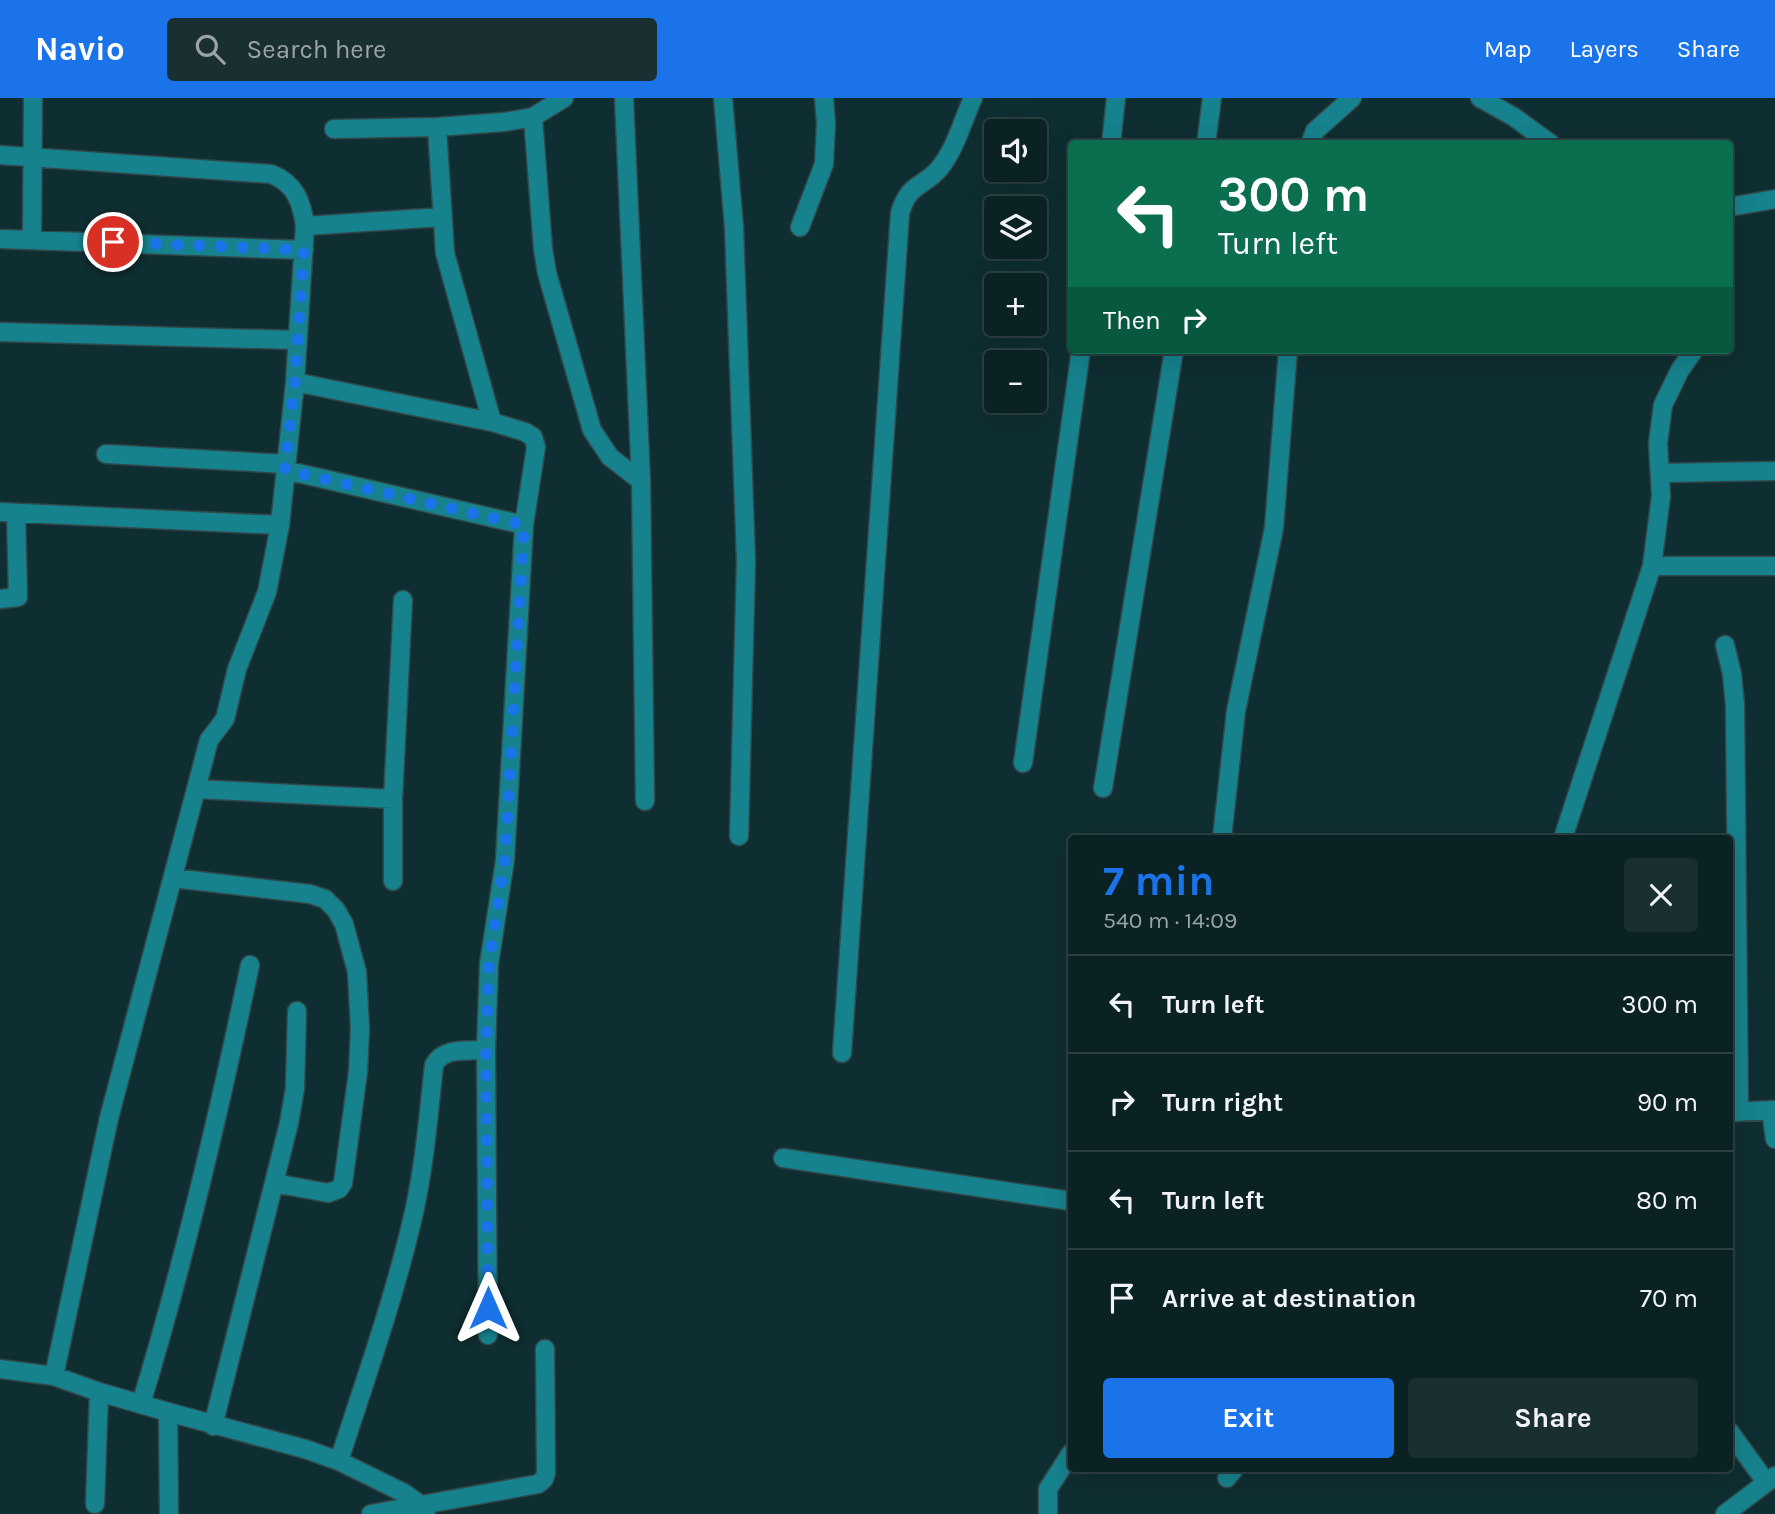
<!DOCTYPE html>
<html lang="en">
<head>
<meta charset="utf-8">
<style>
	body { margin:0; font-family:Karla,sans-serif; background:#192f32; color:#f1f3f6; height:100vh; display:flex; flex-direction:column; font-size:26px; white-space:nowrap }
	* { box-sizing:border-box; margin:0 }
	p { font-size:23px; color:#9aa4a7 }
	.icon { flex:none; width:38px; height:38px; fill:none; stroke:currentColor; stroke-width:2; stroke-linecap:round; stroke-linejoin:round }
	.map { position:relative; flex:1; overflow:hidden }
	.details { position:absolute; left:1068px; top:737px; width:665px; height:637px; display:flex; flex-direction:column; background:#0b2225; border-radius:7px; box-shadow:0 7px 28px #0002,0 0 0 2px #2b3f42 }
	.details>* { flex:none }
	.hud { position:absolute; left:1068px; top:42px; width:665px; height:214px; border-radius:7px; box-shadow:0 7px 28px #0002,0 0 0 2px #2b3f42; background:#0b6e4f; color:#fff; overflow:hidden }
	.buttons { position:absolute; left:984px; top:21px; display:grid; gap:14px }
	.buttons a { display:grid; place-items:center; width:63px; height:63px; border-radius:7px; background:#0b2225; box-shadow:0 7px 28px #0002,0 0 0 2px #2b3f42; font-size:35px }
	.pin { position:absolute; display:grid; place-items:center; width:60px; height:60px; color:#fff; margin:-30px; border:4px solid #fff; border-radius:50%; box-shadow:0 2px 7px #0007 }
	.me { position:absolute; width:77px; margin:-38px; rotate:0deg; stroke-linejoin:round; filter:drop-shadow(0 0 5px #0008) }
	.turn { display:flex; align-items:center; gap:24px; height:147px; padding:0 35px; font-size:32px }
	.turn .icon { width:91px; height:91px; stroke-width:2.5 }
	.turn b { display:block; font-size:49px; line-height:60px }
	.then { display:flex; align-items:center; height:66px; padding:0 35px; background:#0003; gap:14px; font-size:26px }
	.round { display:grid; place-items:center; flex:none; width:74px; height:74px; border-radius:7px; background:#192f32 }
	.overview { display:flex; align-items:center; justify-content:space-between; height:119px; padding:0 35px }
	h1 { font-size:42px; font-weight:700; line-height:52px; color:#1a73e8 }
	.cta { display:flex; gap:14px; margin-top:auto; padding:14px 35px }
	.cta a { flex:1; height:80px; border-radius:7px; background:#1a73e8; color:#fff; font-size:28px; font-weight:700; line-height:80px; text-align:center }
	.cta a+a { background:#192f32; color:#f1f3f6 }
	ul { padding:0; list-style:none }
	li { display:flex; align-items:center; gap:21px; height:98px; padding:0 35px; border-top:2px solid #2b3f42 }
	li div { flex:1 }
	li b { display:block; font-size:26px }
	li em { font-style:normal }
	header { display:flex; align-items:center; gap:42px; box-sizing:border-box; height:98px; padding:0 35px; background:#1a73e8; color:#fff }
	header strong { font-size:33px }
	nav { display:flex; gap:38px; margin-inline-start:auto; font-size:24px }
	.search { width:490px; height:63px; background:#192f32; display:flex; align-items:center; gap:18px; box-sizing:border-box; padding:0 24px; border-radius:7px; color:#9aa4a7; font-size:26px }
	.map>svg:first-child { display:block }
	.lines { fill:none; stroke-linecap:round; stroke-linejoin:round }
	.minor-casing { stroke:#31484b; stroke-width:21 }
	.tertiary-casing { stroke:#31484b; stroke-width:21 }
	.minor { stroke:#16828d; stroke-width:18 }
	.tertiary { stroke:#16828d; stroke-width:18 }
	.route { stroke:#1a73e8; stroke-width:12; stroke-dasharray:0 21.6 }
</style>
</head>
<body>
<header>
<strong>Navio</strong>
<div class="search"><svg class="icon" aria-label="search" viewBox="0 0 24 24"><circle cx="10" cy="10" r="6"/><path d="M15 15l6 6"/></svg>Search here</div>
<nav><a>Map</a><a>Layers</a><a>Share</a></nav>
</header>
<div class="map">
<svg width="1775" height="1416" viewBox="0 0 1775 1416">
	<rect width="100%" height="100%" fill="#0f2e31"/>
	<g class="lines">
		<defs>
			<path id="minor" d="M624,0L641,383L645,703
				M723,0L734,129L746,463L739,738
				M1480,0L1514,19L1551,46
				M533,19L543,151L547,175L592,332L610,359L641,383
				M437,29L445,155L492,324
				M334,31L437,29L504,24L533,19L564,0
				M1111,46L1116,0
				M1206,46L1212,0
				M1310,46L1315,33L1352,0
				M0,57L271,76C295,85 302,104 305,128L295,284L280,427L267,494L237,571L225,621L209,642L109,1020L54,1278
				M1729,109L1775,101
				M305,128L442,119
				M800,129L824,66L826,25L824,0
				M0,141L304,152
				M32,142L33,0
				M0,234L297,242
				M295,284L492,324L525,334L533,339L536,349L524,427L505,762L489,866L486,952L488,1237
				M106,356L286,366
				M285,372L524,427
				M1660,375L1775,373
				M0,414L280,427
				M1652,468H1775
				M0,501L18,499L16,415
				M1725,547L1732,576L1735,607L1739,1014
				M1023,665L1081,252
				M1103,690L1174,252
				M196,691L393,701
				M1222,740L1236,613L1274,430L1288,252
				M1563,740L1652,468L1661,398L1658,345L1663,307L1680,272L1694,252
				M173,780L310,796L325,801L336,812L344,826L357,874L360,931L358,974L343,1085L339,1091L328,1095L274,1085
				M393,783V701L403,502
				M842,955L900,115C909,85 922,90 939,71C955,52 963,22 973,0
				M1771,1012L1775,1041
				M1729,1014L1775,1012
				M783,1060L1071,1103
				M0,1271L54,1278L99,1294L168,1314L305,1351L339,1363L404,1395L421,1407L426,1416
				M141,1306C185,1161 219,1015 250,867
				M168,1314L169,1416
				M213,1328L289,1025L295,990L297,913
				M1729,1333L1766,1384
				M339,1363C364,1285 392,1207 411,1127C424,1075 428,1021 434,967C443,949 468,953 486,952
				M1227,1380L1235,1370
				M95,1406L99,1294
				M371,1416L538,1386L544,1381L546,1375L545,1251
				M1048,1416V1391L1071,1355"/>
			<path id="tertiary" d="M1725,1416L1775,1378"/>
		</defs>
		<use href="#minor" class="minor-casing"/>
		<use href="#tertiary" class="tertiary-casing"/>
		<use href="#minor" class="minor"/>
		<use href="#tertiary" class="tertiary"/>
	</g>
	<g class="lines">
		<path class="route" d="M113,144L304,152L295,284L285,372L524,427L505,762L489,866L486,952L488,1210"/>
	</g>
</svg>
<div class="buttons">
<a><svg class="icon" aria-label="sound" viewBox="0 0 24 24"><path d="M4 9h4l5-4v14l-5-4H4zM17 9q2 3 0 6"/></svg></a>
<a><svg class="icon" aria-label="layers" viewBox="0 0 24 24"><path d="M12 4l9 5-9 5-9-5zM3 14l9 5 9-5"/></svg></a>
<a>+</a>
<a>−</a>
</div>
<div class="pin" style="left:113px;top:144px;background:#d93025"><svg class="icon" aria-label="arrive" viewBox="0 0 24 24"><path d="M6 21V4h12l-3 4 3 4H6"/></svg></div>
<svg class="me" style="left:488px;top:1210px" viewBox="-20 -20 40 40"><path d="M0-17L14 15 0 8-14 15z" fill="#1a73e8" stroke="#fff" stroke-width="4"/></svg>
<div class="hud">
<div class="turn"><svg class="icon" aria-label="left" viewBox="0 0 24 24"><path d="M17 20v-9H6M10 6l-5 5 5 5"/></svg><div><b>300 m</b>Turn left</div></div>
<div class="then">Then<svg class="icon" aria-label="right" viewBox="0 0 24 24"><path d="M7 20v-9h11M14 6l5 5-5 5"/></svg></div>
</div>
<section class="details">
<div class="overview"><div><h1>7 min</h1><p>540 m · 14:09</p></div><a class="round"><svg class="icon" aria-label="close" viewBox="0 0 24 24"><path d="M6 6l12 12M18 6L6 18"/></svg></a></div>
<ul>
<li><svg class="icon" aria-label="left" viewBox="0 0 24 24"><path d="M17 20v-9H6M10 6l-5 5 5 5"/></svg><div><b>Turn left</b></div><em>300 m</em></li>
<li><svg class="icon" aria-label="right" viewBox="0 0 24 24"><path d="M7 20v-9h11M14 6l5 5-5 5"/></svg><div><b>Turn right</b></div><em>90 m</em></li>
<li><svg class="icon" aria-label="left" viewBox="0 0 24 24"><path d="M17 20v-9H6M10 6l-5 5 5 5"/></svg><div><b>Turn left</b></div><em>80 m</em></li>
<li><svg class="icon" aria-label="arrive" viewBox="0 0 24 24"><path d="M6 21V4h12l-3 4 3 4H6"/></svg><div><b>Arrive at destination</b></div><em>70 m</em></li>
</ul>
<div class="cta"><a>Exit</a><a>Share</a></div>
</section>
</div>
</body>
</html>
